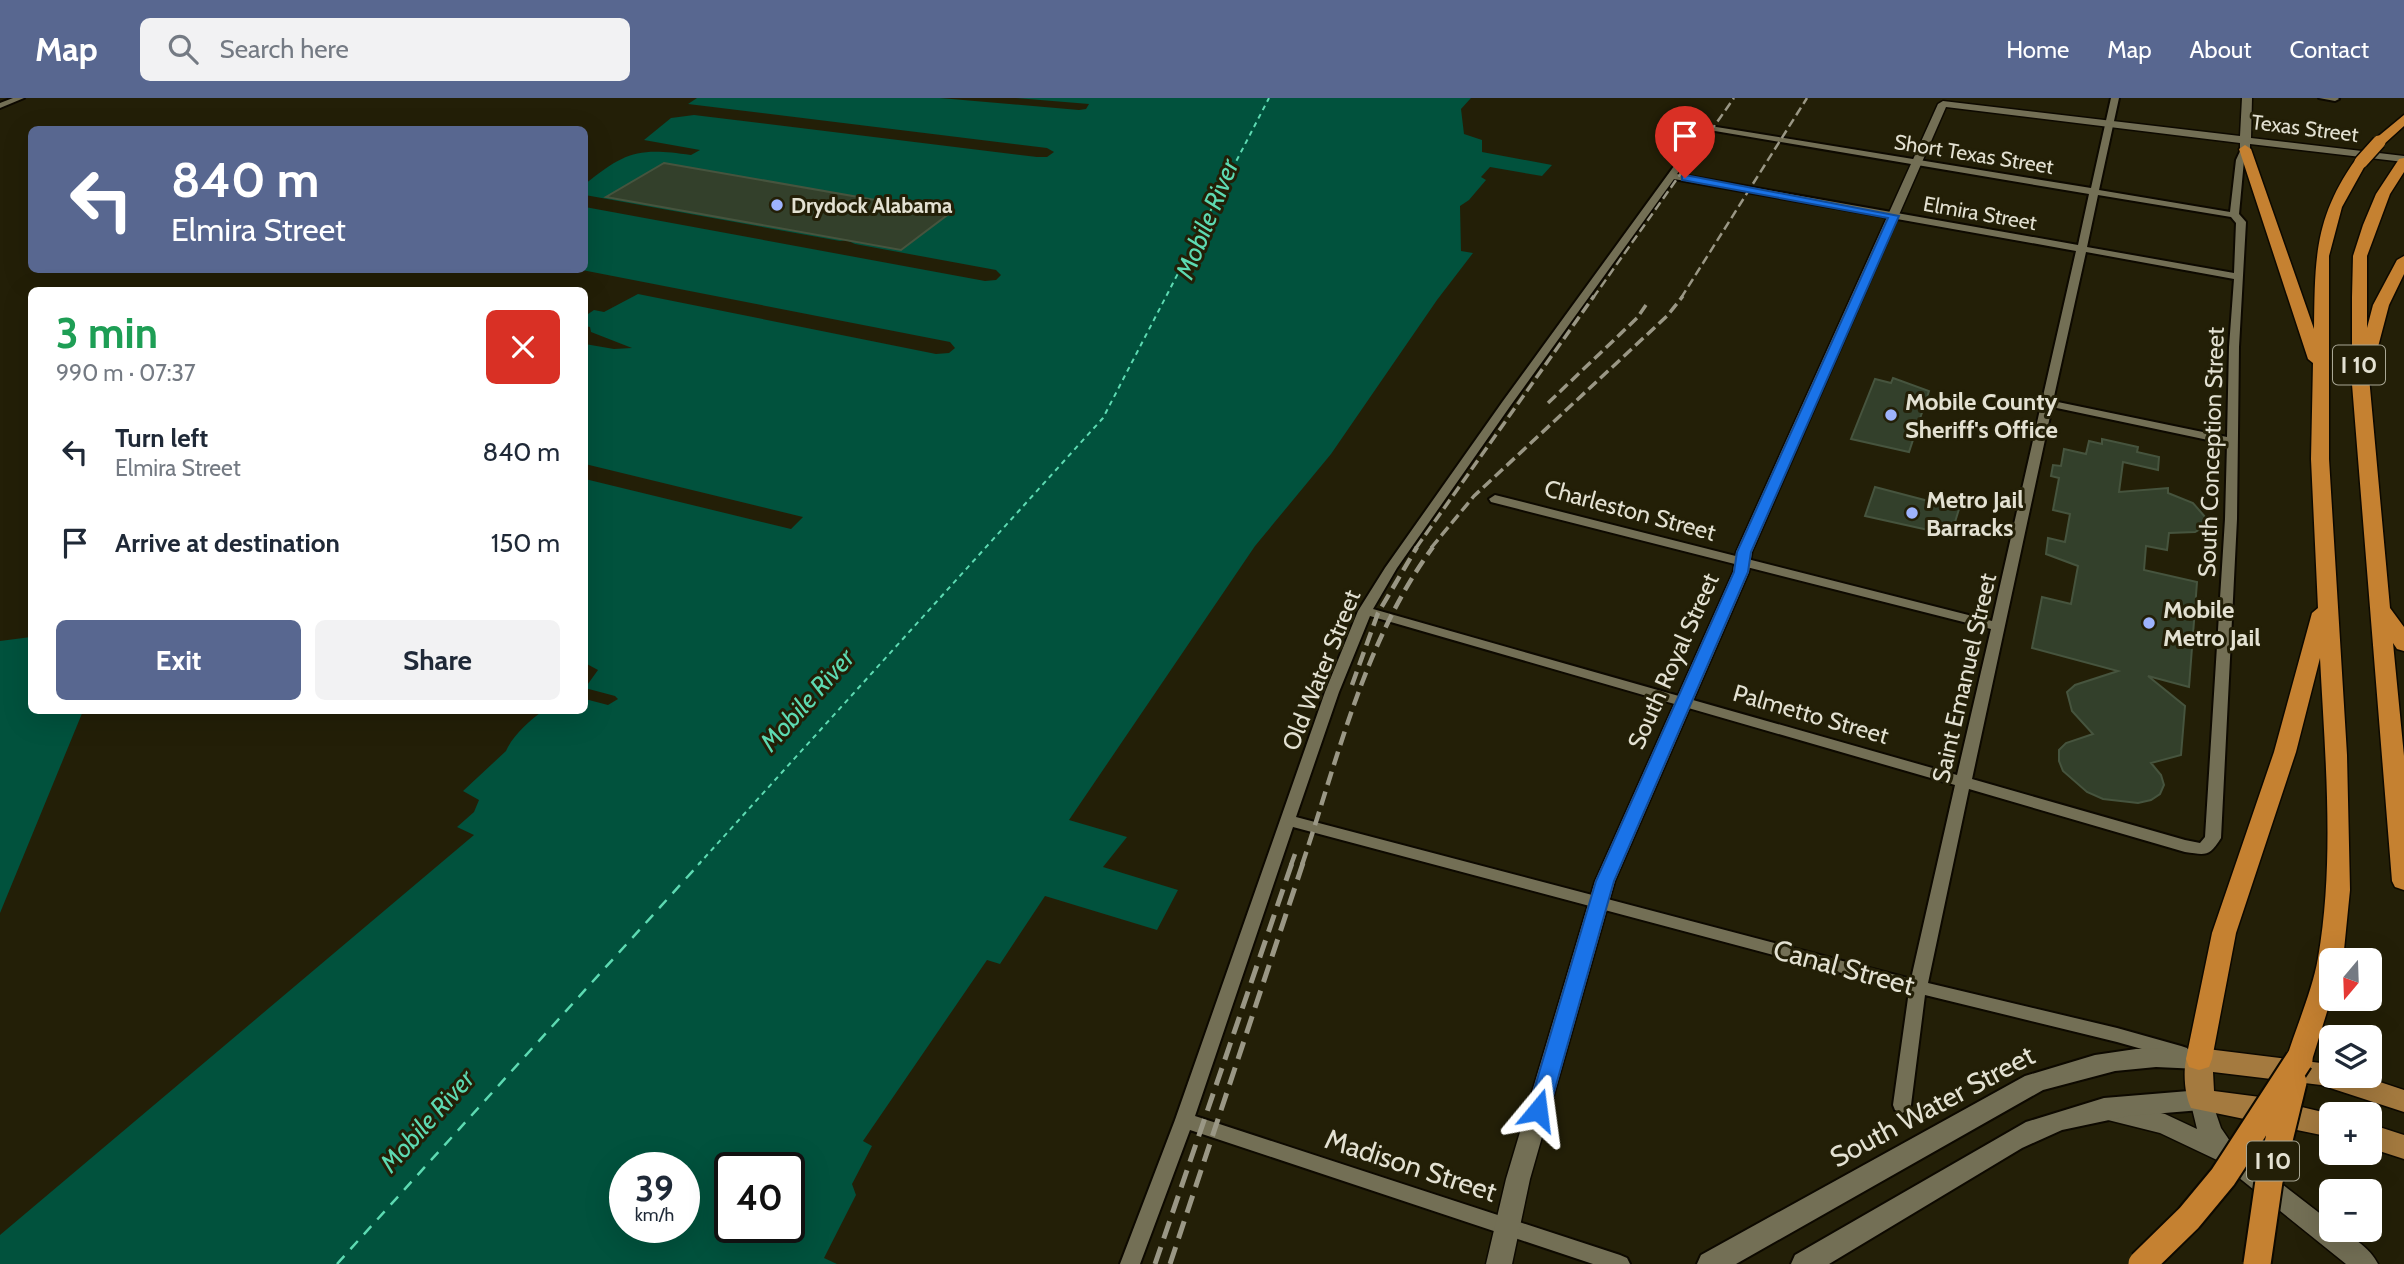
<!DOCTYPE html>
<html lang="en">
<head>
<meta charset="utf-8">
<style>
	body { margin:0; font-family:Cabin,sans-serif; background:#f2f2f3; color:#1f2937; height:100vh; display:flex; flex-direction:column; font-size:26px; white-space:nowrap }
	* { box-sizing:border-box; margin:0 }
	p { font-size:23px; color:#747a83 }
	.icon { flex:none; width:38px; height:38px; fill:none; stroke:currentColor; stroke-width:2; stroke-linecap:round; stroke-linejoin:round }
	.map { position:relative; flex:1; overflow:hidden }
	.drawer { position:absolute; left:28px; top:189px; width:560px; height:427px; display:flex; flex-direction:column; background:#fff; border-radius:10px; box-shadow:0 7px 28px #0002 }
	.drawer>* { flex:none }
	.top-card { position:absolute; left:28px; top:28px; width:560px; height:147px; border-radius:10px; box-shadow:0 7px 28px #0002; background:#586790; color:#fff; overflow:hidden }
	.needle { width:46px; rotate:199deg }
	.fabs { position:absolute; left:2319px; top:850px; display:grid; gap:14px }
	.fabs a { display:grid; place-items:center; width:63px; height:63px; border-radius:10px; background:#fff; box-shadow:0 7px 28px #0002; font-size:35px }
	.speed { position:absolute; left:609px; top:1054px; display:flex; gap:14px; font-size:35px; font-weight:700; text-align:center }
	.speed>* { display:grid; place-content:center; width:91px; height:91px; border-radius:50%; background:#fff; box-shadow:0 7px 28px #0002; line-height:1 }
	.speed small { font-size:18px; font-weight:400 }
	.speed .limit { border:4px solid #111; border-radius:10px; background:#fff; color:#111 }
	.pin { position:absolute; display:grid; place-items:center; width:60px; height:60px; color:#fff; margin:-72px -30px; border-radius:50% 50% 50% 0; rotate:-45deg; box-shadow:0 0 7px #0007 }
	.pin .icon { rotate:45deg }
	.me { position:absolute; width:77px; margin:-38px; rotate:16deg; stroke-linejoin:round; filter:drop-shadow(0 0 5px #0008) }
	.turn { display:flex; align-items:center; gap:24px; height:147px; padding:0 28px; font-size:32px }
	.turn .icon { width:91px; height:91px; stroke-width:2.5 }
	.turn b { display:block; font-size:49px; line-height:60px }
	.round { display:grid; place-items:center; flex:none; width:74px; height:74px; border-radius:10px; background:#f2f2f3 }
	.overview { display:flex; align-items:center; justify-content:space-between; height:119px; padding:0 28px }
	h1 { font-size:42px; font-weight:800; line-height:52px; color:#1e9e55 }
	.action { display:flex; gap:14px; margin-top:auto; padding:14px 28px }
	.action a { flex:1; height:80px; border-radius:10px; background:#586790; color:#fff; font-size:28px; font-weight:800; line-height:80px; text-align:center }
	.action a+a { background:#f2f2f3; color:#1f2937 }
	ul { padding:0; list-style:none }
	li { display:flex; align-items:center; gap:21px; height:91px; padding:0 28px }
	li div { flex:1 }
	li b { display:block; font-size:26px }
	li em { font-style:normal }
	header { display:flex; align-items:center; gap:42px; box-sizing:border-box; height:98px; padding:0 35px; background:#586790; color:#fff }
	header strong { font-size:33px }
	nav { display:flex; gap:38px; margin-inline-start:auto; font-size:24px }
	.search { width:490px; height:63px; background:#f2f2f3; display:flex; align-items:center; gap:18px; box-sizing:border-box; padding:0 24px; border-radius:10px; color:#747a83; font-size:26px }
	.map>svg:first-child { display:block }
	.water { fill:#01523d; fill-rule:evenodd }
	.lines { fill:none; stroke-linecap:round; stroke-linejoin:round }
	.ferry-far1 { stroke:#5ddab2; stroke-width:2; stroke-dasharray:5 4.5; stroke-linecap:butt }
	.ferry { stroke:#5ddab2; stroke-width:2.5; stroke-dasharray:11 9; stroke-linecap:butt }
	.building { fill:#33402b; stroke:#46543e; stroke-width:2 }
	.minor-casing { stroke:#0d0900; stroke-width:4 }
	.tertiary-casing { stroke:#0d0900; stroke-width:3 }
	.secondary-casing { stroke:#0d0900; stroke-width:4 }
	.primary-casing { stroke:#0d0900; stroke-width:3 }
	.motorway-casing { stroke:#0d0900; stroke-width:3 }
	.minor { fill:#736f55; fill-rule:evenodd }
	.tertiary { fill:#736f55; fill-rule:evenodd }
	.secondary { fill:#736f55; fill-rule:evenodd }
	.primary { fill:#a47a3f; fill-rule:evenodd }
	.motorway { fill:#c58131; fill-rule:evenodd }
	.rail-far3 { stroke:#9a9785; stroke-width:2.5; stroke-dasharray:9 4.5; stroke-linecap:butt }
	.rail-far2 { stroke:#9a9785; stroke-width:3.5; stroke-dasharray:11 5; stroke-linecap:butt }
	.rail-far1 { stroke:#9a9785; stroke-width:4.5; stroke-dasharray:14 7; stroke-linecap:butt }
	.rail { stroke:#9a9785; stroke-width:5; stroke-dasharray:18 9; stroke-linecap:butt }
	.motorway-bridge-far1-casing { stroke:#0d0900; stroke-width:16; stroke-linecap:butt }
	.motorway-bridge-casing { stroke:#0d0900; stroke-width:31; stroke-linecap:butt }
	.motorway-bridge-far1 { stroke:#c58131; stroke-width:13 }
	.motorway-bridge { stroke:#c58131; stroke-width:27 }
	.route { fill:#1a73e8; stroke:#114b97; stroke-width:2 }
	.poi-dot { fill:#9eb3fd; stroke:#231f07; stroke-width:2.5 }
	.labels { text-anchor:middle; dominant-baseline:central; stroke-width:6; stroke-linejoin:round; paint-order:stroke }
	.far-street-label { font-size:21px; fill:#e3e1d2; stroke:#231f07 }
	.far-poi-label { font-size:21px; font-weight:bold; fill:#e3e1d2; stroke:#231f07; text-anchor:start }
	.shield { fill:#231f07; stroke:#a9a795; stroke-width:2 }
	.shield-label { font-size:23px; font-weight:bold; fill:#e3e1d2 }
	.poi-label { font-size:24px; font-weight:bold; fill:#e3e1d2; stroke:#231f07; text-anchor:start }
	.street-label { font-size:24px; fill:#e3e1d2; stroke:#231f07 }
	.water-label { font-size:26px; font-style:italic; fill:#5ddab2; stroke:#231f07 }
	.near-street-label { font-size:28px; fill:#e3e1d2; stroke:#231f07 }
</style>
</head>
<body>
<header>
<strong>Map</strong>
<div class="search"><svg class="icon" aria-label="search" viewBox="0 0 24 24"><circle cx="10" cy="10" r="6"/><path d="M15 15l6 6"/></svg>Search here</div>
<nav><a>Home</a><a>Map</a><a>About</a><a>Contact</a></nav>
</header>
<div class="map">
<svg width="2404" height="1166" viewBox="0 0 2404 1166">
	<rect width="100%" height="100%" fill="#231f07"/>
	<path class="water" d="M697,0H940L1079,12L1086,11L1089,6L1016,0H1471L1461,11L1464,36L1482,42V54L1552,67L1542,78L1490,69L1481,79L1486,82L1469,102L1460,108L1461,153L1473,155L1437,202L1331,356L1255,448L1069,722L1127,739L1103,769L1178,792L1157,832L1045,798L1000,866L987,862L863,1043L872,1048L852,1086L856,1097L824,1160L837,1166H0V1137L474,737L457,729L474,714L479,702L463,693L506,653C513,637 530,622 543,613L584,612L585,601L608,607L618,601L615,598L585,590L598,572L585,565V381L791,431L803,419L585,366V246L614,251L632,250L591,234L590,229L585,228V218L594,212L604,214L638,196L936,256L949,255L955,250L950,244L582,172H584L585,109L985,183L996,182L1001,177L996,172L855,146L846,142L840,143L585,97V86C625,54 638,49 691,57L700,52L644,42L671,20L694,17L1037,59H1047L1054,54L1047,50L688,6ZM625,1069H684V1129H625ZM730,1069H789V1129H730Z
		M31,539L32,612L83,613L0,815V543Z"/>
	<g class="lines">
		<path class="ferry-far1" d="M698,767L1103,320L1269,0"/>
		<path class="ferry" d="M337,1166L700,765"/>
	</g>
	<path class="building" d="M664,65L950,115L901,152L606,99Z
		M1893,280L1929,293L1909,354L1851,341L1875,281L1891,285Z
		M2102,341L2138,349L2137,354L2159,359L2158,372L2123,364L2119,394L2168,390V395L2193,405L2206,420L2202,430L2195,434L2169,435L2167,452L2146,448L2144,472L2197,484L2189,589L2148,578L2185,608L2181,657L2151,665L2161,677L2164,687L2160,696L2151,702L2138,705L2103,701L2087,694L2063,673L2059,663V652L2066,645L2093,636L2072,613L2067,594L2075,587L2118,573L2032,550L2042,499L2071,506L2078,468L2046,456L2048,440L2065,444L2070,416L2053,412L2059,380L2051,378L2053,367L2061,368L2064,351L2086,356L2089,343L2102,346Z
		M1875,389L1959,411L1951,437L1865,418Z"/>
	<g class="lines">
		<defs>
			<path id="minor" d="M13,0H24L0,10V5Z
				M2111,0H2119L2099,92L2230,114L2236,62L2242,49L2249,51L2244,62L2239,116L2246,124L2239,249L2237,421L2221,740C2209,759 2206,757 2185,754L1969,691L1928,885L2117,930L2181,948L2187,950L2190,955L2187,960L2181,962L2117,944L1925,897L1911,1007L1909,1012L1902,1015L1895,1012L1893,1007L1909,893L1293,729L1195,1018L1620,1157L1627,1160L1630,1166H1593L1190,1032L1140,1166H1120L1175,1022L1325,594L1358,513L1385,470L1503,303L1704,27L2091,90ZM1709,32L2089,96L2078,147L1677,76ZM1674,81L2076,153L1992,523L1495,397L1489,401L1491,404L1991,531L1957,677L1373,511L1397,470L1511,307ZM2098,97L2231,119L2236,125L2234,175L2087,149ZM2086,154L2234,181L2229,249L2227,339L2053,303ZM2052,309L2227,346L2225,421L2205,739L2200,745L2185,742L1972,681ZM1370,518L1955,687L1911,881L1296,719L1339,594Z
				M2319,0H2338L2339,1L2335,3Z"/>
			<path id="tertiary" d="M2242,0H2252L2251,40L2404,58V64L2250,46V51L2245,54L2240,51V45L1946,9L1752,454L1749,474L1615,783L1530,1081L1512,1166H1486L1506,1081L1595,783L1733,474L1736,454L1938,6L1943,3L2240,38Z
				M2201,993L2209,995L2221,1030L2234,1049L2331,1124V1132C2347,1132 2371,1151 2378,1166H2346L2217,1062L2160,1035L2104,1021L2100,1014L2104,1007L2112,1004L2165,1016L2197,1031L2190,1002L2193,995Z"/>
			<path id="secondary" d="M2177,950L2208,954L2211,961L2208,968L2199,971L2156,969L2115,973L2043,992L1736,1166H1697L1701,1157L2025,978L2095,957L2136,951Z
				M2201,992L2210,995L2214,1002L2210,1009L2201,1012L2128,1018L2062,1032L2022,1050L1829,1166H1791L1795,1157L2026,1024L2104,1000Z"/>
			<path id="primary" d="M2199,950L2321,965L2331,968V978H2362L2404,992V1014L2321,987L2213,974L2214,993L2260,999L2335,1017H2331V1039L2191,1010C2184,996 2182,967 2189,953Z
				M2370,1026L2404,1037V1061L2370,1050Z"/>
			<path id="motorway" d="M2404,17V28L2383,47H2375V41Z
				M2245,47L2251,51L2314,231C2315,161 2314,120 2356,61H2366L2367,64L2342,109L2329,158V361L2347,657L2350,792L2343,862L2331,863V901L2312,962L2309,970L2299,973L2289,970L2286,962C2296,929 2312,894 2318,860C2335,762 2325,658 2320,560L2296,654L2236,835L2212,961L2209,969L2199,972L2189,969L2186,961L2212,835L2274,654L2312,515L2318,510L2311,361L2313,265L2308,261L2239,51Z
				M2404,60V74L2390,96L2367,158V230L2373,207L2397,162L2404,158V176L2389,207L2374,264L2368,268L2390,510L2404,529V553L2397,551L2393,545L2404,658V792L2395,789L2392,783L2352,286V199L2353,158L2363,127L2376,96L2399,61Z"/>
		</defs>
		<use href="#minor" class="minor-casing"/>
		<use href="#tertiary" class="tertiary-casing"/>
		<use href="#secondary" class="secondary-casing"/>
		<use href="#primary" class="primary-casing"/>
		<use href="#motorway" class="motorway-casing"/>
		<use href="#minor" class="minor"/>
		<use href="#tertiary" class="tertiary"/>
		<use href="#secondary" class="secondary"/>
		<use href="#primary" class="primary"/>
		<use href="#motorway" class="motorway"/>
		<path class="rail-far3" d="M1593,200L1734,0
			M1681,200L1807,0"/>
		<path class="rail-far2" d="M1548,305L1637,220L1646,207
			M1416,450L1594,198
			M1431,450L1474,398L1667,218L1683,198"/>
		<path class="rail-far1" d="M1352,587L1378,515L1417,449
			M1291,767L1295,756
			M1302,767C1338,660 1365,541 1433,449"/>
		<path class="rail" d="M1155,1166L1292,765
			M1170,1166L1303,765"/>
		<defs>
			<path id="motorway-bridge-far1" d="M2361,64L2379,44"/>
			<path id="motorway-bridge" d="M2142,1166L2189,1120L2223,1079L2299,962
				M2257,1166L2269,1083L2293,984"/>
		</defs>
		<use href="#motorway-bridge-far1" class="motorway-bridge-far1-casing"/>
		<use href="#motorway-bridge" class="motorway-bridge-casing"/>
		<use href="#motorway-bridge-far1" class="motorway-bridge-far1"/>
		<use href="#motorway-bridge" class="motorway-bridge"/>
	</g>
	<path class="route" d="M1685,77L1899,118L1751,454L1748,474L1614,783L1549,1012L1546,1018L1538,1021L1531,1018L1528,1012L1596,783L1734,474L1737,454L1888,120L1682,82V78Z"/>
	<g class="poi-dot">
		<circle cx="777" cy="107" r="7"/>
		<circle cx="1891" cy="317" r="7"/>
		<circle cx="1912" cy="415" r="7"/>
		<circle cx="2149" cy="525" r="7"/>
	</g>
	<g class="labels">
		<g class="far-street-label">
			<text transform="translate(2305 30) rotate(7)">Texas Street</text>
			<text transform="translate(1974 56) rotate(9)">Short Texas Street</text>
			<text transform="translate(1980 115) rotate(10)">Elmira Street</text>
		</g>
		<g class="far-poi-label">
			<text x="791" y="107">Drydock Alabama</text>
		</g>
		<g class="shield">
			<rect x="2333" y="247.5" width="52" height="39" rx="5"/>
			<rect x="2247" y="1043.5" width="52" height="39" rx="5"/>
		</g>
		<g class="shield-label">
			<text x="2359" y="267">I 10</text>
			<text x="2273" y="1063">I 10</text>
		</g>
		<g class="poi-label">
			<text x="1905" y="303">Mobile County<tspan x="1905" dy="28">Sheriff's Office</tspan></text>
			<text x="1926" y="401">Metro Jail<tspan x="1926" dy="28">Barracks</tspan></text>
			<text x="2163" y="511">Mobile<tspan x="2163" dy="28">Metro Jail</tspan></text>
		</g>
		<g class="street-label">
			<text transform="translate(2211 354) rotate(-88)">South Conception Street</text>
			<text transform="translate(1630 412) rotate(15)">Charleston Street</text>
			<text transform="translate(1673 563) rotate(-66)">South Royal Street</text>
			<text transform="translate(1321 572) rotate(-68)">Old Water Street</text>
			<text transform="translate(1964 580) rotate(-77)">Saint Emanuel Street</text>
			<text transform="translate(1811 616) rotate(16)">Palmetto Street</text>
		</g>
		<g class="water-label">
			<text transform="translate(1207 121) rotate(-68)">Mobile River</text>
			<text transform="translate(807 602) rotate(-48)">Mobile River</text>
			<text transform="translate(427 1023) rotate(-48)">Mobile River</text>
		</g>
		<g class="near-street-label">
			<text transform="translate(1844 869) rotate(15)">Canal Street</text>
			<text transform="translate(1932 1008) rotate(-28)">South Water Street</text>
			<text transform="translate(1411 1067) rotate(18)">Madison Street</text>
		</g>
	</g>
</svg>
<div class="fabs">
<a><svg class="needle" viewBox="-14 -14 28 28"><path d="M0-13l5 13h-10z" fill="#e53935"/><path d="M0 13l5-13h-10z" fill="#747a83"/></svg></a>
<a><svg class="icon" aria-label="layers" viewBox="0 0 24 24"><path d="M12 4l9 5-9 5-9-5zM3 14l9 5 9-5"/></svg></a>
<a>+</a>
<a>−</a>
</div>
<div class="speed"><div>39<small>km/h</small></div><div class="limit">40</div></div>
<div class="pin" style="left:1685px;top:80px;background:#d93025"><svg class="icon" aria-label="arrive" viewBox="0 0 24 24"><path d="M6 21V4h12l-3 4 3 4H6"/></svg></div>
<svg class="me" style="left:1538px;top:1012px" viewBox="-20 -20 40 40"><path d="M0-17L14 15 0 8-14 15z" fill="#1a73e8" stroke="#fff" stroke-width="4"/></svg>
<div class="top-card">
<div class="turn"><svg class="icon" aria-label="left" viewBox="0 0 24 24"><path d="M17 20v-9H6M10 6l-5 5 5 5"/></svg><div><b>840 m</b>Elmira Street</div></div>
</div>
<section class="drawer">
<div class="overview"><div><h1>3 min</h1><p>990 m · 07:37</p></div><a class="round" style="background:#d93025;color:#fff"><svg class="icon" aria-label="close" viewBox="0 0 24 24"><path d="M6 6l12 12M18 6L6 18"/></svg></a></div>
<ul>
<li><svg class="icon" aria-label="left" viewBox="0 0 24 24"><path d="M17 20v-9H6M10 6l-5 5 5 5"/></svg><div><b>Turn left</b><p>Elmira Street</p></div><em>840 m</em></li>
<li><svg class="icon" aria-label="arrive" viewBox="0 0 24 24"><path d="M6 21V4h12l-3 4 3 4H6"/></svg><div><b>Arrive at destination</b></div><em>150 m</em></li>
</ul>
<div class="action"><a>Exit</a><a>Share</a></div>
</section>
</div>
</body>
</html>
